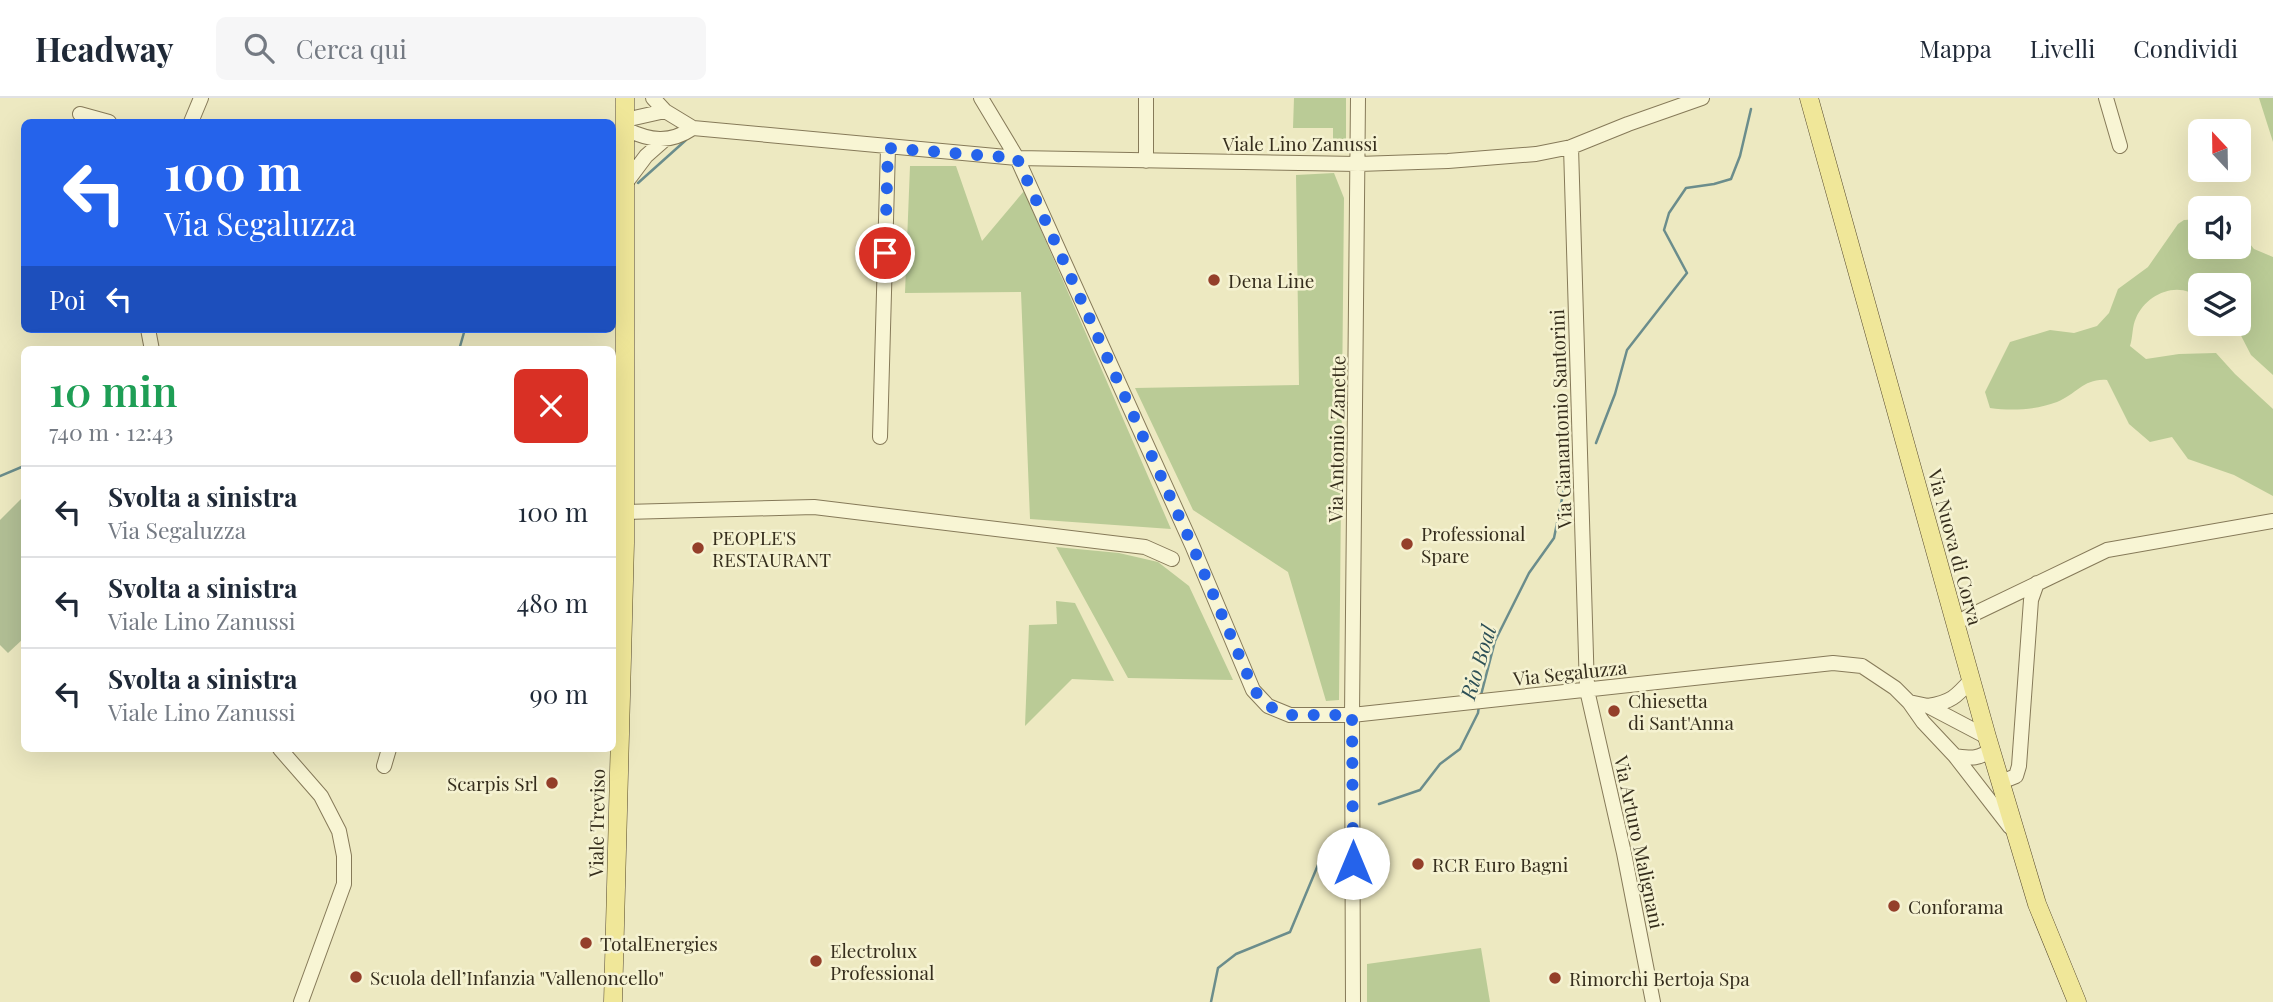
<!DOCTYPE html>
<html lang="it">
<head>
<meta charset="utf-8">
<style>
	body { margin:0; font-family:"Playfair Display",serif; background:#f6f6f7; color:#1f2937; height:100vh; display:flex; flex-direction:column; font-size:26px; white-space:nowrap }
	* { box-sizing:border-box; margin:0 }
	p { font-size:23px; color:#747a83 }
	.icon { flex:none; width:38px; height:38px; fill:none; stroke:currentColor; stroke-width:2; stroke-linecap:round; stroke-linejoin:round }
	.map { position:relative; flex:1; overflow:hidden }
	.details { position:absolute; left:21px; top:248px; width:595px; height:406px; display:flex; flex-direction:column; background:#fff; border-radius:10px; box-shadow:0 7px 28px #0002 }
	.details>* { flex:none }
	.top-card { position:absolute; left:21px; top:21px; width:595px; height:214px; border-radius:10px; box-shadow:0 7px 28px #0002; background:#2563eb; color:#fff; overflow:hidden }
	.needle { width:46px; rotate:338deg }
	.buttons { position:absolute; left:2188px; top:21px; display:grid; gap:14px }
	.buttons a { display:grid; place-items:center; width:63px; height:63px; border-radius:10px; background:#fff; box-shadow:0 7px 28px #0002; font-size:35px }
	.pin { position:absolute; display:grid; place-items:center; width:60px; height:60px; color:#fff; margin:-30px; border:4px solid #fff; border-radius:50%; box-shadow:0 2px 7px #0007 }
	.me { position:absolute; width:77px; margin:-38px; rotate:0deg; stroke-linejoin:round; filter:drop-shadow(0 0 5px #0008) }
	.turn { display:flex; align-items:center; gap:24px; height:147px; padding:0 28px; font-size:32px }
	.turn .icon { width:91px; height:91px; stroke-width:2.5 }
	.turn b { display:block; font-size:49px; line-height:60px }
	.then { display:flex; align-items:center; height:66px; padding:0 28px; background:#0003; gap:14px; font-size:26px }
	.round { display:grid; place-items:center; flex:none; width:74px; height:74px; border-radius:10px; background:#f6f6f7 }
	.headline { display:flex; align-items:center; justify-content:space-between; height:119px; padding:0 28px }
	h1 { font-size:42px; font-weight:600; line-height:52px; color:#1e9e55 }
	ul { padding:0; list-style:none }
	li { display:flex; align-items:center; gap:21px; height:91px; padding:0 28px; border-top:2px solid #e0e1e3 }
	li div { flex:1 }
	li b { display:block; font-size:26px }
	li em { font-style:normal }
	header { display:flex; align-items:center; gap:42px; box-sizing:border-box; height:98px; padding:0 35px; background:#fff; border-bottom:2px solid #e0e1e3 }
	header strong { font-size:33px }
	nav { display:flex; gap:38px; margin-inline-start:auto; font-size:24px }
	.search { width:490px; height:63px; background:#f6f6f7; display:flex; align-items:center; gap:18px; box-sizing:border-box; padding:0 24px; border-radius:10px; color:#747a83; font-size:26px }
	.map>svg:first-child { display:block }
	.green { fill:#bacb96 }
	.cemetery { fill:#b2bf95 }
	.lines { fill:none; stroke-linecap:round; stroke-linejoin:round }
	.stream { stroke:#6b8d8c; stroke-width:2.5 }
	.minor-casing { stroke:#867a59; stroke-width:16 }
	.major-casing { stroke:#54472d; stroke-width:19 }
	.minor { stroke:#f8f5d4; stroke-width:14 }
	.major { stroke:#f0e799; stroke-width:18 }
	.route { stroke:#2563eb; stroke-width:12; stroke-dasharray:0 21.6 }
	.poi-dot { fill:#943f2a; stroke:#f5f2d1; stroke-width:2.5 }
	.labels { text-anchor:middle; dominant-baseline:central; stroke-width:5; stroke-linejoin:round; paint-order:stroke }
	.street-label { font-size:19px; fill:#362e1d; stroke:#f5f2d1 }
	.poi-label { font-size:19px; fill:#362e1d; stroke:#f5f2d1; text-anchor:start }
	.water-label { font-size:21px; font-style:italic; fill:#2d5056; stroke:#f5f2d1 }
</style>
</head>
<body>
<header>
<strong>Headway</strong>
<div class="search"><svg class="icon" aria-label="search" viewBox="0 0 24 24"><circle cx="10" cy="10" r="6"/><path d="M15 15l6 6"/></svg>Cerca qui</div>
<nav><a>Mappa</a><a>Livelli</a><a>Condividi</a></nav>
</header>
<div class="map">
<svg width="2273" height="904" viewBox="0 0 2273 904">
	<rect width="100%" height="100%" fill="#ede9c1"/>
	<path class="green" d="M1294,0H1346V41H1333V30H1293Z
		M2259,0H2273V44Z
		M910,68H956L982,143L1024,93L1171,431L1030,421L1021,194L905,195Z
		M1334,75L1344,100L1339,602L1326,603L1288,474L1193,412L1135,290L1299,287L1296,77Z
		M2200,121V149H2238V131L2254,151L2273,159V277L2251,257L2235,226H2238V187H2200V201C2179,181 2146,196 2136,220C2132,228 2133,239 2130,248L2146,261L2179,256L2216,255L2235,276L2273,311V398L2234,377L2188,361L2172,339L2150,344L2129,326L2107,282C2084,280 2077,296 2057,304C2035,312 2012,313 1990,310L1985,294L2010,244L2050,232L2074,235L2097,228L2109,215L2118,191L2148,169L2178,126L2184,122Z
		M1056,449L1119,455L1158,464L1189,488L1233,582L1128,580Z
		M1056,503L1075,505L1114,583L1072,581L1025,628L1029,527L1057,526Z
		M1481,850L1490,904H1367V866Z"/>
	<path class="cemetery" d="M24,398V540L8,555L0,547V422Z"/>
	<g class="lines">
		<path class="stream" d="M638,85L686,42
			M612,131L617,123
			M459,252L465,231
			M1596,345L1615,296L1627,252L1687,175L1664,132L1669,115L1686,90L1714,86L1731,81L1740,58L1751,11
			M0,378L24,368
			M1481,597L1495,543L1529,475L1554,440L1565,386L1563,353
			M1379,706L1420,692L1440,666L1460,651L1478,615L1479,607
			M1211,904L1218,870L1236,856L1290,834L1328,743L1336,738"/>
		<defs>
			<path id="minor" d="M653,0L665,13L693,30L1017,60L1358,66L1448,63L1536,56L1571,49L1628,26L1702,0
				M981,0L1017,60L1192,447L1253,592L1268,608L1290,617H1352L1833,565L1862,568L1895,590L1909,604L1928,608L1987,639
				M1146,0V63
				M2106,0L2120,48
				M80,16L109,24
				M625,22L665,13
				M191,24L201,0
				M625,31C651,43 669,46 693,30
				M1571,49L1587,592L1624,755L1653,904
				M625,86L646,58L663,43
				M148,231L152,252
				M880,339L888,50
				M612,416L625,414L814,409L1145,449L1172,461
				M1955,525L2107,452L2273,423
				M1909,604L1923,624L1955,658C1970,660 1979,662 1991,651
				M1928,608C1951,604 1956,599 1971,582
				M280,651L321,698L339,733L344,758V786L301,904
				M1955,658L2010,729
				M384,668L389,651
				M2001,684L2016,678L2019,668L2031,502L2037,485
				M1353,904L1352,617L1358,0"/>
			<path id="major" d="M1809,0L1987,639L2037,806L2077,904
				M613,904L625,445V0"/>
		</defs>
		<use href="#minor" class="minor-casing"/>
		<use href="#major" class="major-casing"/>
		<use href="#minor" class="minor"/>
		<use href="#major" class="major"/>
	</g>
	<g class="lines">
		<path class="route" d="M885,155L888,50L1017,60L1192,447L1254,592L1268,608L1290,617H1352L1353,765"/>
	</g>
	<g class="poi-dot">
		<circle cx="1214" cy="182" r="7"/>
		<circle cx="1407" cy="446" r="7"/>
		<circle cx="698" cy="450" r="7"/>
		<circle cx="1614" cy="613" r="7"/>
		<circle cx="552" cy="685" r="7"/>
		<circle cx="1418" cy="766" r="7"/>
		<circle cx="1894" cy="808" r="7"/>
		<circle cx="586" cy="845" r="7"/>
		<circle cx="816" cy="863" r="7"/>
		<circle cx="356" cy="879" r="7"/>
		<circle cx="1555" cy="880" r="7"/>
	</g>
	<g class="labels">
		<g class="street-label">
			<text x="1300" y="45">Viale Lino Zanussi</text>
			<text transform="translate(1560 321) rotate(-92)">Via Gianantonio Santorini</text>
			<text transform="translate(1336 341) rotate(-89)">Via Antonio Zanette</text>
			<text transform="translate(1956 449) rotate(75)">Via Nuova di Corva</text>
			<text transform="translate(1570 574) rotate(-6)">Via Segaluzza</text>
			<text transform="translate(596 725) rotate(-89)">Viale Treviso</text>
			<text transform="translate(1640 744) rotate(78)">Via Arturo Malignani</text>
		</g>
		<g class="poi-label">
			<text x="1228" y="182">Dena Line</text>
			<text x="1421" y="435">Professional<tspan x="1421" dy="22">Spare</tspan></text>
			<text x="712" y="439">PEOPLE'S<tspan x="712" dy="22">RESTAURANT</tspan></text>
			<text x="1628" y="602">Chiesetta<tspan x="1628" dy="22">di Sant'Anna</tspan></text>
			<text x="538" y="685" text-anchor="end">Scarpis Srl</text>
			<text x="1432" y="766">RCR Euro Bagni</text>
			<text x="1908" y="808">Conforama</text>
			<text x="600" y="845">TotalEnergies</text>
			<text x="830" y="852">Electrolux<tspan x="830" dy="22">Professional</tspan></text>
			<text x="370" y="879">Scuola dell’Infanzia "Vallenoncello"</text>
			<text x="1569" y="880">Rimorchi Bertoja Spa</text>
		</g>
		<g class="water-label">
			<text transform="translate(1477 564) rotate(-73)">Rio Boal</text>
		</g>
	</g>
</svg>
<div class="buttons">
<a><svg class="needle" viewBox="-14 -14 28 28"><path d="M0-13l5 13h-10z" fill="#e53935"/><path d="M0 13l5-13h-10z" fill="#747a83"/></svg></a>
<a><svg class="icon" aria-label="sound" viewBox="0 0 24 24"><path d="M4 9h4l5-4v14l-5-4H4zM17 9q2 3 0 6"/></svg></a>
<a><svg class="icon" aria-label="layers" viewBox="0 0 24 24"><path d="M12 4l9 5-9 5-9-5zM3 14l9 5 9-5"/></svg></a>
</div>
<div class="pin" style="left:885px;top:155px;background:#d93025"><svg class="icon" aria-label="arrive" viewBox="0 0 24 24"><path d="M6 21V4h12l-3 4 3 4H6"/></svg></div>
<svg class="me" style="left:1353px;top:765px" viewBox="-20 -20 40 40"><circle r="19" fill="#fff"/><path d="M0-13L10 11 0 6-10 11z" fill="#2563eb"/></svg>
<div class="top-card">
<div class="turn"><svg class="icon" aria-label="left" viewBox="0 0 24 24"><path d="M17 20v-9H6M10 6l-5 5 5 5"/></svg><div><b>100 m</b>Via Segaluzza</div></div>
<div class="then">Poi<svg class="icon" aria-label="left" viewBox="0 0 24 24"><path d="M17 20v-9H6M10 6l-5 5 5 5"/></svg></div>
</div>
<section class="details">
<div class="headline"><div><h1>10 min</h1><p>740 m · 12:43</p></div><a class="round" style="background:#d93025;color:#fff"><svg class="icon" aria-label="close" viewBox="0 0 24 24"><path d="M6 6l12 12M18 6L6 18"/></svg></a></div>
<ul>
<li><svg class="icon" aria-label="left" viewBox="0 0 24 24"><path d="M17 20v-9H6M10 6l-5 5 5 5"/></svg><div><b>Svolta a sinistra</b><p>Via Segaluzza</p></div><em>100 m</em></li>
<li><svg class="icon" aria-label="left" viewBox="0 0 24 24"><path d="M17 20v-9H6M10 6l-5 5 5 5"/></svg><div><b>Svolta a sinistra</b><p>Viale Lino Zanussi</p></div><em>480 m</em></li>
<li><svg class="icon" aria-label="left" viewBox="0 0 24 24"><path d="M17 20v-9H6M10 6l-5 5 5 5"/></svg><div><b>Svolta a sinistra</b><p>Viale Lino Zanussi</p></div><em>90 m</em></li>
</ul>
</section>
</div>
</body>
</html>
